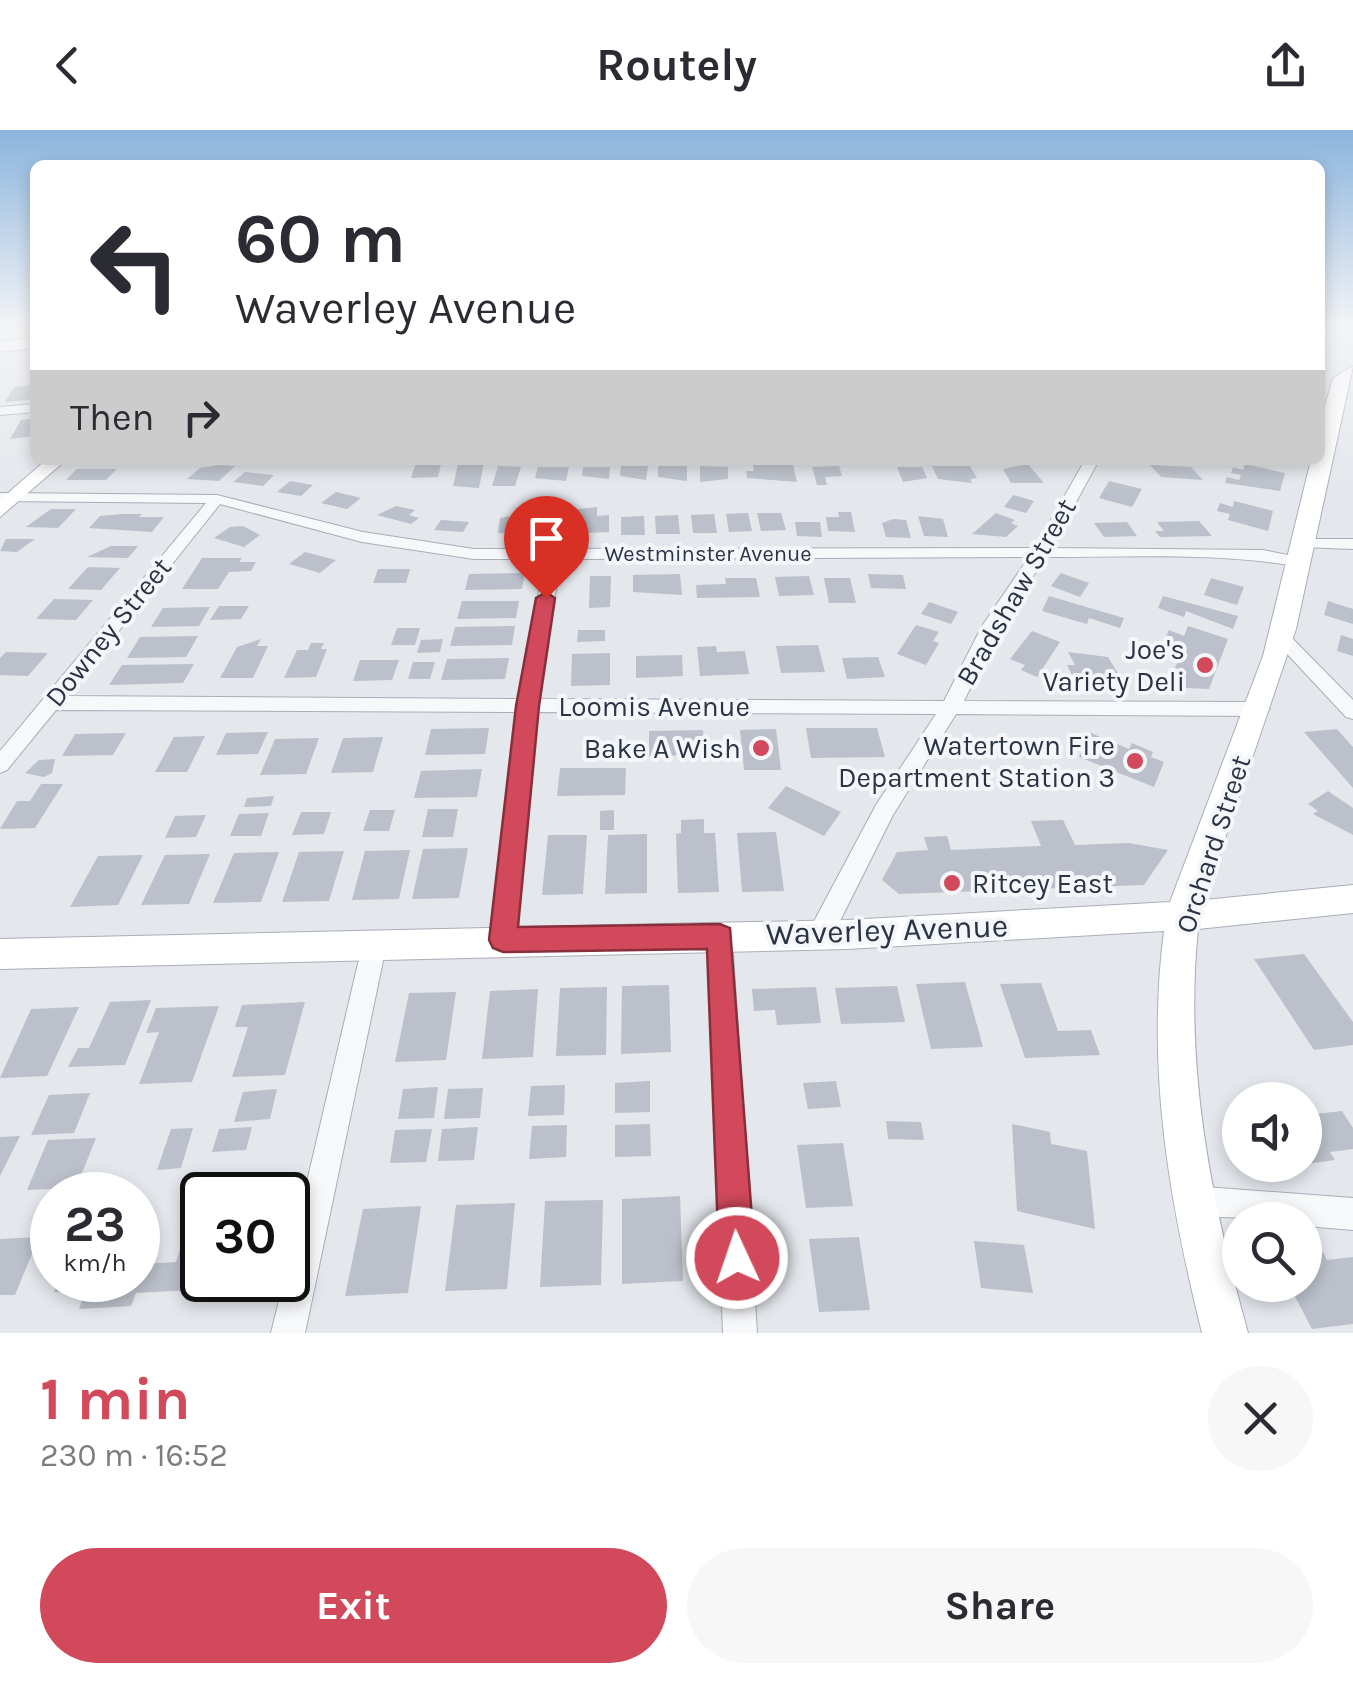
<!DOCTYPE html>
<html lang="en">
<head>
<meta charset="utf-8">
<style>
	body { margin:0; font-family:Karla,sans-serif; background:#f7f7f7; color:#2b2b33; height:100vh; display:flex; flex-direction:column; font-size:38px; white-space:nowrap }
	* { box-sizing:border-box; margin:0 }
	p { font-size:32px; color:#7c7c81 }
	.icon { flex:none; width:55px; height:55px; fill:none; stroke:currentColor; stroke-width:2; stroke-linecap:round; stroke-linejoin:round }
	.map { position:relative; height:1203px; overflow:hidden }
	.panel { display:flex; flex-direction:column; background:#fff; flex:1 }
	.panel>* { flex:none }
	.guide { position:absolute; left:30px; top:30px; width:1295px; height:305px; border-radius:15px; box-shadow:0 5px 15px #0003; background:#fff; color:#2b2b33; overflow:hidden }
	.fabs { position:absolute; left:1222px; top:952px; display:grid; gap:20px }
	.fabs a { display:grid; place-items:center; width:100px; height:100px; border-radius:50%; background:#fff; box-shadow:0 5px 15px #0003; font-size:50px }
	.speed { position:absolute; left:30px; top:1042px; display:flex; gap:20px; font-size:50px; font-weight:700; text-align:center }
	.speed>* { display:grid; place-content:center; width:130px; height:130px; border-radius:50%; background:#fff; box-shadow:0 5px 15px #0003; line-height:1 }
	.speed small { font-size:25px; font-weight:400 }
	.speed .limit { border:5px solid #111; border-radius:15px; background:#fff; color:#111 }
	.pin { position:absolute; display:grid; place-items:center; width:85px; height:85px; color:#fff; margin:-102px -42px; border-radius:50% 50% 50% 0; rotate:-45deg; box-shadow:0 0 10px #0007 }
	.pin .icon { rotate:45deg }
	.me { position:absolute; width:110px; margin:-55px; rotate:357deg; stroke-linejoin:round; filter:drop-shadow(0 0 8px #0008) }
	.turn { display:flex; align-items:center; gap:35px; height:210px; padding:0 40px; font-size:45px }
	.turn .icon { width:130px; height:130px; stroke-width:2.5 }
	.turn b { display:block; font-size:70px; line-height:85px }
	.then { display:flex; align-items:center; height:95px; padding:0 40px; background:#0003; gap:20px; font-size:38px }
	.round { display:grid; place-items:center; flex:none; width:105px; height:105px; border-radius:52px; background:#f7f7f7 }
	.overview { display:flex; align-items:center; justify-content:space-between; height:170px; padding:0 40px }
	h1 { font-size:60px; font-weight:700; line-height:75px; color:#d1495b }
	.primary-button { display:flex; gap:20px; margin-top:auto; padding:20px 40px }
	.primary-button a { flex:1; height:115px; border-radius:60px; background:#d1495b; color:#fff; font-size:40px; font-weight:700; line-height:115px; text-align:center }
	.primary-button a+a { background:#f7f7f7; color:#2b2b33 }
	header { display:flex; justify-content:space-between; align-items:center; height:130px; padding:0 40px; background:#fff; font-size:45px; font-weight:700 }
	.map>svg:first-child { display:block }
	.building { fill:#bbc0ca }
	.lines { fill:none; stroke-linecap:round; stroke-linejoin:round }
	.street-casing { stroke:#a9aeb7; stroke-width:2 }
	.secondary-casing { stroke:#a9aeb7; stroke-width:2 }
	.street { fill:#f7f8fa; fill-rule:evenodd }
	.secondary { fill:#fff; fill-rule:evenodd }
	.route { fill:#d1495b; stroke:#882f3b; stroke-width:2.5 }
	.poi-dot { fill:#d1495b; stroke:#f4f6f9; stroke-width:4 }
	.labels { text-anchor:middle; dominant-baseline:central; stroke-width:8; stroke-linejoin:round; paint-order:stroke }
	.far-street-label { font-size:22px; fill:#2b3445; stroke:#f4f6f9 }
	.street-label { font-size:28px; fill:#2b3445; stroke:#f4f6f9 }
	.poi-label { font-size:28px; fill:#2b3445; stroke:#f4f6f9; text-anchor:end }
	.near-street-label { font-size:32px; fill:#2b3445; stroke:#f4f6f9 }
</style>
</head>
<body>
<header><svg class="icon" aria-label="back" viewBox="0 0 24 24"><path d="M15 5l-7 7 7 7"/></svg>Routely<svg class="icon" aria-label="share" viewBox="0 0 24 24"><path d="M12 15V3M7 8l5-5 5 5M5 13v7h14v-7"/></svg></header>
<div class="map">
<svg width="1353" height="1203" viewBox="0 0 1353 1203">
	<rect width="100%" height="100%" fill="#e4e7ec"/>
	<path class="building" d="M35,255L30,270L5,272L14,257Z
		M35,288L34,306L10,309L21,290Z
		M417,330H442L438,347L411,348Z
		M484,333L479,358L453,356L458,334Z
		M1028,334L1044,353H1011L1003,339Z
		M1245,334L1285,343L1280,361L1225,353L1227,347L1239,350L1241,345L1231,343L1233,337L1243,340Z
		M219,335L235,336L219,351L187,349L200,338Z
		M753,335H793L797,352L747,348L746,341H754Z
		M1150,335L1191,337L1203,350L1161,347Z
		M498,336L521,337L515,356H492Z
		M621,336H648L646,350L620,346Z
		M658,336H687V351L658,347Z
		M700,336L728,337V349L700,352Z
		M839,336L842,346L825,347L827,355H817L812,337Z
		M932,336H970L977,348L970,349L972,353L938,349Z
		M538,337H569L566,351L535,348Z
		M583,337H610L609,349L582,346Z
		M897,337H922L927,348L903,352Z
		M77,339H117L106,350H66Z
		M245,342L274,345L263,356L233,352Z
		M290,351L313,355L301,366L277,362Z
		M1109,351L1142,359L1132,377L1099,368Z
		M336,362L361,368L347,379L321,373Z
		M1013,365L1034,371L1026,383L1004,377Z
		M1234,371L1273,381L1268,401L1228,390L1230,384L1217,381L1220,373L1233,377Z
		M396,376L415,380L409,385L419,388L411,394L377,385Z
		M597,377V386L609,385V402L586,403L578,400V393L560,394L562,381Z
		M51,379H76L58,398L26,397Z
		M838,382H851L855,402L828,401L826,387H839Z
		M748,383L752,401L729,402L726,384Z
		M757,383H781L786,400L761,401Z
		M996,383L1015,390L1011,393L1018,396L1006,407L972,404Z
		M122,384H142L139,387H164L152,402L89,398L100,386Z
		M521,384L547,387L546,401L498,403L500,388Z
		M714,384L717,403H693L691,385Z
		M678,385L680,404H656L655,386Z
		M644,386L645,405H621V387Z
		M918,386L943,389L948,407L924,406Z
		M893,389L906,390L911,408L886,407L882,393Z
		M441,390L469,392L463,402L434,400Z
		M1199,391L1212,406L1160,407L1155,401H1164L1157,392Z
		M795,392H820L822,407L797,406Z
		M1127,392L1137,406L1104,407L1094,393Z
		M243,396L260,405L244,417L214,408L230,397Z
		M6,409H35L17,422L0,421Z
		M111,416H138L128,428L87,427Z
		M305,422L336,430L320,443L289,434Z
		M202,428H242L239,432H256L251,441L229,442L218,459H182Z
		M88,437L120,438L101,460L68,459Z
		M378,439H410L406,453H373Z
		M525,443L522,459L465,460L469,444Z
		M1061,443L1089,453L1080,467L1051,456Z
		M680,444L682,465L633,462V445Z
		M868,444L903,445L906,459L871,458Z
		M590,446H611L610,477L589,478Z
		M809,446L814,465L779,466L775,447Z
		M725,448H756L760,467L697,468L696,455L726,454Z
		M824,448H850L856,473H829Z
		M1211,448L1244,457L1237,475L1204,465Z
		M1049,466L1124,488L1120,498L1089,488L1087,494L1042,481Z
		M1163,466L1238,486L1233,499L1186,481L1184,487L1158,478Z
		M54,469L93,470L76,490L36,489Z
		M462,471H519L516,488L457,489Z
		M1328,471L1353,479V494L1324,485Z
		M929,472L958,482L951,494L921,484Z
		M219,476H249L241,489L210,490Z
		M210,477L199,496L151,497L163,478Z
		M916,495L939,502L933,511L939,513L926,535L897,524Z
		M515,496L512,515L450,516L455,497Z
		M1188,496L1228,509L1209,559L1166,557L1178,531L1158,524L1169,500L1184,506Z
		M397,498H420L415,515H391Z
		M578,500H605V511L577,512Z
		M1032,501L1060,512L1037,547L1021,540L1025,535L1010,529Z
		M1341,505L1353,509V526L1337,521Z
		M198,506L186,527L127,528L140,507Z
		M261,509L257,516H268L253,548H220L237,517Z
		M443,509L440,522L417,523L421,510Z
		M311,513H324L321,519H327L316,547L284,548L297,520H308Z
		M818,515L825,542L781,543L776,516Z
		M716,516L717,522L745,521L749,544L700,546L697,517Z
		M6,522L48,523L28,546L0,545V528Z
		M1068,522L1108,527L1122,550L1075,551L1067,535H1075Z
		M610,523V555L571,556L572,524Z
		M682,525L683,546L636,548V526Z
		M878,527L885,547L847,549L842,528Z
		M509,528L505,549L441,550L447,529Z
		M360,530H399L392,550L353,551Z
		M413,532H435L430,549H408Z
		M194,534L183,553L109,555L122,535Z
		M489,598L485,624L425,625L431,599Z
		M806,598H877L885,627L811,628Z
		M776,599L781,640H744L740,600Z
		M1337,599L1353,617V658L1304,602Z
		M703,600L704,625L649,626V601Z
		M268,602L258,624L216,625L226,603Z
		M126,603L113,625L62,626L75,604Z
		M1091,603L1129,619L1132,613L1153,622L1151,627L1164,632L1154,657L1079,627Z
		M205,606L187,642H155L174,607Z
		M383,607L373,642L331,643L343,608Z
		M319,608L306,644L260,645L275,609Z
		M55,629L52,643L44,647L25,643L39,630Z
		M560,638H626L625,665L557,666Z
		M482,639L477,667L414,668L421,641Z
		M41,654H63L35,698L0,699L17,671H30Z
		M786,656L841,682L824,706L768,678Z
		M1328,661L1353,678V705L1313,684L1318,681L1308,674Z
		M274,666L271,676L244,677L247,668Z
		M428,679H458L453,707H422Z
		M370,680H395L389,701H363Z
		M614,680V700H600V681Z
		M301,682H331L324,704L292,705Z
		M269,683L261,706H230L239,684Z
		M206,685L196,707L165,708L175,686Z
		M704,689V703H715L719,762L678,763L676,704L681,703V690Z
		M1063,690L1075,715L1129,713L1168,720L1144,755L899,764L882,750L897,722L928,720L924,707L947,706L951,720L1041,716L1031,691Z
		M776,702L784,761L742,762L737,703Z
		M647,704V763L605,764L608,705Z
		M548,705H587L583,764L542,765Z
		M468,718L459,768L412,769L423,719Z
		M410,720L399,769L352,770L365,721Z
		M344,721L329,771L282,772L299,722Z
		M279,722L261,772L213,773L234,723Z
		M210,724L189,774L141,775L165,725Z
		M143,725L118,775L70,777L98,726Z
		M1304,824L1353,892V915L1314,920L1254,829Z
		M965,852L983,917L931,919L916,854Z
		M1041,853L1058,901L1091,900L1100,925L1025,928L1000,854Z
		M669,855L671,922L621,924L622,856Z
		M897,856L905,892L841,894L835,858Z
		M607,857L606,925L556,926L560,858Z
		M816,857L821,893L777,895L775,880L754,881L752,859Z
		M538,859L533,927L482,929L490,861Z
		M456,862L446,930L395,932L409,863Z
		M151,870L125,935L68,937L78,918H89L110,872Z
		M305,872L285,945L232,947L248,897H235L242,875Z
		M219,876L192,952L139,954L159,902L146,903L156,878Z
		M79,877L47,946L0,948L31,879Z
		M650,951V982L615,983V953Z
		M836,951L841,977L808,979L803,953Z
		M565,955L564,985L528,986L531,956Z
		M438,957L434,988L398,989L403,959Z
		M483,958L480,988L444,989L448,959Z
		M277,959L270,989L234,992L243,962Z
		M90,963L74,1003L31,1005L49,965Z
		M1342,981L1353,998V1019L1330,1022L1335,1030L1305,1034V985Z
		M886,991L921,992L924,1010L888,1009Z
		M650,994L651,1026L615,1027V995Z
		M1012,994L1050,1002L1051,1014L1087,1021L1095,1099L1017,1081Z
		M567,995L566,1027L529,1029L532,996Z
		M252,997L246,1020L212,1022L219,999Z
		M478,997L474,1030L438,1031L442,999Z
		M193,998L181,1038L157,1040L171,999Z
		M432,999L426,1032L390,1033L395,1000Z
		M20,1006L0,1046V1007Z
		M96,1008L76,1058L27,1060L48,1010Z
		M843,1013L853,1076L806,1078L797,1015Z
		M261,1043L255,1065H224L230,1044Z
		M680,1066L683,1151L622,1154V1069Z
		M603,1070L601,1155L540,1157L545,1071Z
		M515,1073L507,1159L445,1161L456,1075Z
		M194,1076H202V1150H231L229,1158L136,1163L131,1176L79,1179L85,1161L54,1162L59,1150H138V1106L149,1105L140,1134L176,1132Z
		M421,1076L408,1163L345,1166L363,1079Z
		M39,1107L15,1165H0V1109Z
		M859,1107L870,1180L819,1182L809,1109Z
		M974,1111L1024,1115L1033,1163L981,1158Z
		M1323,1122L1327,1130L1353,1127V1194L1312,1199L1289,1155H1305V1124Z"/>
	<g class="lines">
		<defs>
			<path id="street" d="M35,274V282L0,285V277Z
				M1085,330H1099L1051,418L1263,420L1308,429L1310,432L1302,437C1218,422 1131,427 1046,427L1000,496L964,571L1260,572L1270,579L1260,586L956,584L893,685L830,811L821,814L812,811L809,803L812,795L876,675L936,584L536,582L515,810L512,818L503,821L494,818L491,810L517,582L56,580L7,640L0,643V621L206,373L0,371V363L217,365L363,402L474,419L1035,418ZM220,374L362,412L474,429H545L519,569L67,566ZM1029,427L982,496L944,571L538,569L561,429Z
				M1307,409H1353V419L1301,417V411Z
				M1282,502L1288,504L1353,570V589L1346,587L1276,512L1273,508Z
				M720,796L729,799L732,807L757,1203H723L708,807L711,799Z
				M375,801L384,804L387,812L305,1203H271L284,1150H288V1133L363,812L366,804Z
				M1192,1056L1353,1068V1100L1305,1096V1090L1192,1086L1181,1082L1177,1071L1181,1060Z"/>
			<path id="secondary" d="M35,208V218L0,222V212Z
				M1353,236L1296,499L1204,770L1353,755V783L1198,799C1184,937 1211,1070 1248,1203H1202C1169,1070 1146,938 1164,801L847,819L0,839V809L847,790L1170,772L1263,526L1311,330H1320V294L1333,248Z
				M46,330H66L0,387V370Z"/>
		</defs>
		<use href="#street" class="street-casing"/>
		<use href="#secondary" class="secondary-casing"/>
		<use href="#street" class="street"/>
		<use href="#secondary" class="secondary"/>
	</g>
	<linearGradient id="sky" x2="0" y2="1"><stop stop-color="#8bb4dd"/><stop offset="0.54" stop-color="#f3f4f6"/><stop offset="1" stop-color="#f3f4f6" stop-opacity="0"/></linearGradient>
	<rect width="1353" height="363" fill="url(#sky)"/>
	<path class="route" d="M546,462L555,468L539,576L518,797L720,794L730,798L755,1128L750,1141L737,1146L724,1141L719,1128L707,819L503,822L493,818L489,810L516,576L536,468Z"/>
	<g class="poi-dot">
		<circle cx="1205" cy="535" r="10"/>
		<circle cx="761" cy="618" r="10"/>
		<circle cx="1135" cy="631" r="10"/>
		<circle cx="952" cy="753" r="10"/>
	</g>
	<g class="labels">
		<g class="far-street-label">
			<text x="708" y="424">Westminster Avenue</text>
		</g>
		<g class="street-label">
			<text transform="translate(1016 462) rotate(-60)">Bradshaw Street</text>
			<text transform="translate(108 502) rotate(-51)">Downey Street</text>
			<text x="654" y="576">Loomis Avenue</text>
			<text transform="translate(1213 714) rotate(-72)">Orchard Street</text>
		</g>
		<g class="poi-label">
			<text x="1185" y="519">Joe's<tspan x="1185" dy="32">Variety Deli</tspan></text>
			<text x="1115" y="615">Watertown Fire<tspan x="1115" dy="32">Department Station 3</tspan></text>
			<text x="741" y="618">Bake A Wish</text>
			<text x="972" y="753" text-anchor="start">Ritcey East</text>
		</g>
		<g class="near-street-label">
			<text transform="translate(887 800) rotate(-2)">Waverley Avenue</text>
		</g>
	</g>
</svg>
<div class="fabs">
<a><svg class="icon" aria-label="sound" viewBox="0 0 24 24"><path d="M4 9h4l5-4v14l-5-4H4zM17 9q2 3 0 6"/></svg></a>
<a><svg class="icon" aria-label="search" viewBox="0 0 24 24"><circle cx="10" cy="10" r="6"/><path d="M15 15l6 6"/></svg></a>
</div>
<div class="speed"><div>23<small>km/h</small></div><div class="limit">30</div></div>
<div class="pin" style="left:546px;top:468px;background:#d93025"><svg class="icon" aria-label="arrive" viewBox="0 0 24 24"><path d="M6 21V4h12l-3 4 3 4H6"/></svg></div>
<svg class="me" style="left:737px;top:1128px" viewBox="-20 -20 40 40"><circle r="17" fill="#d1495b" stroke="#fff" stroke-width="3"/><path d="M0-11L8 9 0 5-8 9z" fill="#fff"/></svg>
<div class="guide">
<div class="turn"><svg class="icon" aria-label="left" viewBox="0 0 24 24"><path d="M17 20v-9H6M10 6l-5 5 5 5"/></svg><div><b>60 m</b>Waverley Avenue</div></div>
<div class="then">Then<svg class="icon" aria-label="right" viewBox="0 0 24 24"><path d="M7 20v-9h11M14 6l5 5-5 5"/></svg></div>
</div>
</div>
<section class="panel">
<div class="overview"><div><h1>1 min</h1><p>230 m · 16:52</p></div><a class="round"><svg class="icon" aria-label="close" viewBox="0 0 24 24"><path d="M6 6l12 12M18 6L6 18"/></svg></a></div>
<div class="primary-button"><a>Exit</a><a>Share</a></div>
</section>
</body>
</html>
